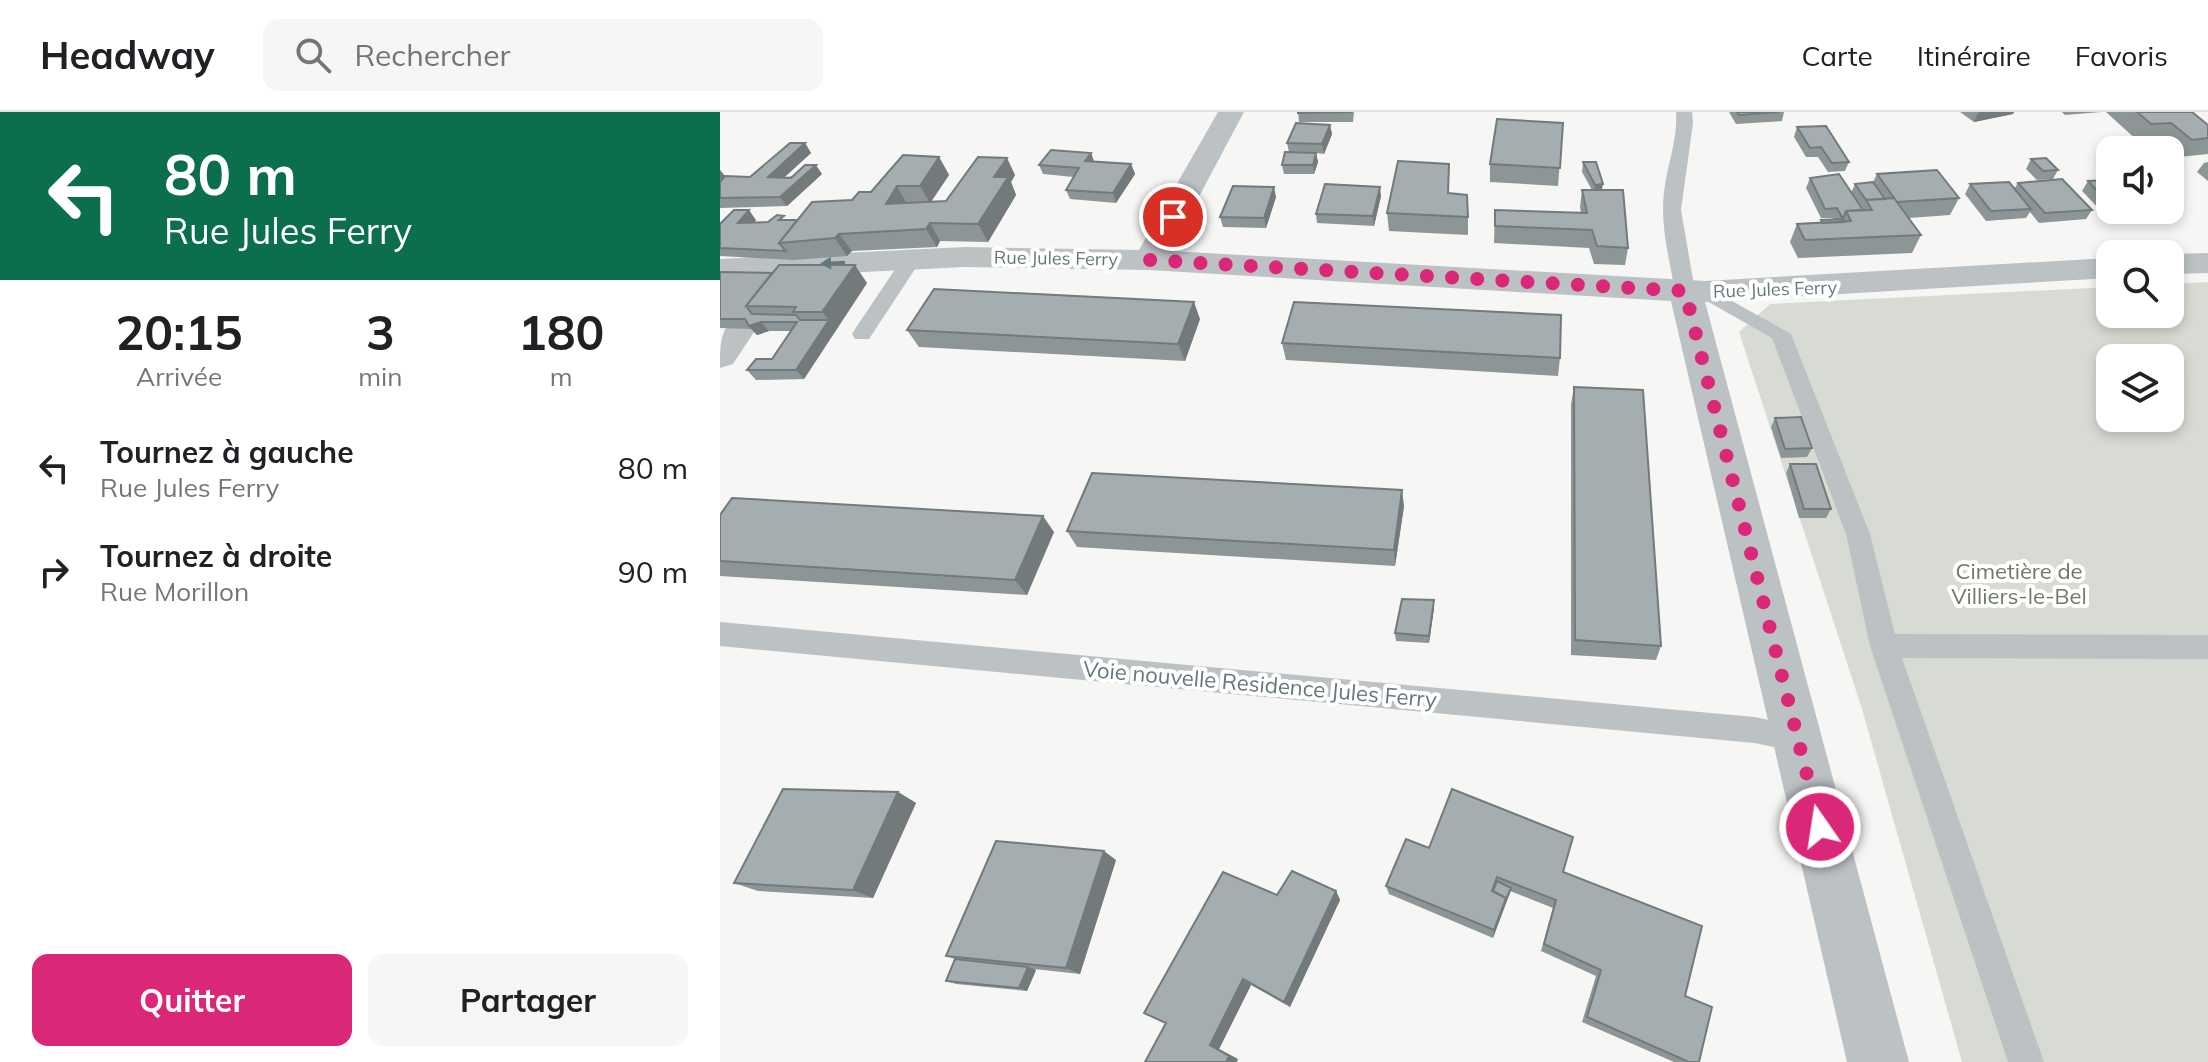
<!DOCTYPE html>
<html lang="fr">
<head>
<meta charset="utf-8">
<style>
	body { margin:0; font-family:Mulish,sans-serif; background:#f6f6f6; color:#202124; height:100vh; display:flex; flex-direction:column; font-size:30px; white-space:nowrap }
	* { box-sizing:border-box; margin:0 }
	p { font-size:26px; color:#757577 }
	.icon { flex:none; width:44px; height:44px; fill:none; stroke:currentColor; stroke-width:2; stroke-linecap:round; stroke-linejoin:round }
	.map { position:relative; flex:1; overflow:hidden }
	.side { display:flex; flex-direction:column; background:#fff; width:720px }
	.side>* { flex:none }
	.top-card { background:#0b6e4f; color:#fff; overflow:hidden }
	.tools { position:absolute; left:1376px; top:24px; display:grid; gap:16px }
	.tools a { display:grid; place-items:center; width:88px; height:88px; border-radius:16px; background:#fff; box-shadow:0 4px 12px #0003; font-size:40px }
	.pin { position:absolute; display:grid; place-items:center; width:68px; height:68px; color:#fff; margin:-34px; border:4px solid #fff; border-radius:50%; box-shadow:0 2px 8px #0007 }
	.me { position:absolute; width:88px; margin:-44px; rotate:347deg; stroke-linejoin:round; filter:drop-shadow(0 0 6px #0008) }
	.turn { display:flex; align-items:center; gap:28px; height:168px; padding:0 32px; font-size:36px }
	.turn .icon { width:104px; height:104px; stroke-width:2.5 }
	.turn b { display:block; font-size:56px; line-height:68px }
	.eta { display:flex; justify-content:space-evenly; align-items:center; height:136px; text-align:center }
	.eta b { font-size:48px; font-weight:700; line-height:56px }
	.button { display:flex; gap:16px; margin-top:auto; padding:16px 32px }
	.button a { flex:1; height:92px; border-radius:16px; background:#db2777; color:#fff; font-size:32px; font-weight:700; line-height:92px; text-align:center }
	.button a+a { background:#f6f6f6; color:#202124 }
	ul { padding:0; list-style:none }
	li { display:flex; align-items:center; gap:24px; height:104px; padding:0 32px }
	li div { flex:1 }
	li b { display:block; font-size:30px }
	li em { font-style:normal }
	header { display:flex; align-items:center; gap:48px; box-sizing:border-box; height:112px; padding:0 40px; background:#fff; border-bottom:2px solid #e0e0e0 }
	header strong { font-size:38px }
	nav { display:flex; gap:44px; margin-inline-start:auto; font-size:28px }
	.search { width:560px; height:72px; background:#f6f6f6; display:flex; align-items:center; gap:20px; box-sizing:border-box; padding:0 28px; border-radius:16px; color:#757577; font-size:30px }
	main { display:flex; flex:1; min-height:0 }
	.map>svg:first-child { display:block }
	.green { fill:#d8dbd4; fill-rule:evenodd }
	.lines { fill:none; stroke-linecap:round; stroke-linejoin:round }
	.service { fill:#bcc1c3; fill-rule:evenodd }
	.minor { fill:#bcc1c3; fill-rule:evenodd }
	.wall { fill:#8d9697 }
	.shaded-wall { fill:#737a7b }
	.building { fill:#a4aeb0; stroke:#737a7b; stroke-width:2 }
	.oneway { fill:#65777b }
	.route { stroke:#db2777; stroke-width:14; stroke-dasharray:0 25.2 }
	.labels { text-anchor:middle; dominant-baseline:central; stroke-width:8; stroke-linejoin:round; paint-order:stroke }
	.far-street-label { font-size:18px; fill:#65777b; stroke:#fff }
	.park-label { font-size:22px; fill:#6f7967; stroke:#fff }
	.street-label { font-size:22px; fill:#65777b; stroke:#fff }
</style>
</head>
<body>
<header>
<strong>Headway</strong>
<div class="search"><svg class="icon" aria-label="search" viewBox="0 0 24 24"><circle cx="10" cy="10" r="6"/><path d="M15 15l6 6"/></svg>Rechercher</div>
<nav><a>Carte</a><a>Itinéraire</a><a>Favoris</a></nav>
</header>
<main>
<section class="side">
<div class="top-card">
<div class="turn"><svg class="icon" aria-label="left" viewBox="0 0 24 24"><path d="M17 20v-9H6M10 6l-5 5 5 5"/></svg><div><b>80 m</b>Rue Jules Ferry</div></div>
</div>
<div class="eta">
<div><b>20:15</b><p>Arrivée</p></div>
<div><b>3</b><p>min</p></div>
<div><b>180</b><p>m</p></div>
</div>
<ul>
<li><svg class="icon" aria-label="left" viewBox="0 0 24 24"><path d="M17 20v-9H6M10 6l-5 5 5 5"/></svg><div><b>Tournez à gauche</b><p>Rue Jules Ferry</p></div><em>80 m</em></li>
<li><svg class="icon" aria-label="right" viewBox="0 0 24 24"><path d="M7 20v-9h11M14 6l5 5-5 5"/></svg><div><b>Tournez à droite</b><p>Rue Morillon</p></div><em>90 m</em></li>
</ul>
<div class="button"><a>Quitter</a><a>Partager</a></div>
</section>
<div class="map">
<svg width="1488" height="950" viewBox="0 0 1488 950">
	<rect width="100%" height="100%" fill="#f6f6f4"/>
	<path class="green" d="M1488,170V950H1242L1142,597L1019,220L1050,192L1390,175V202H1450V172ZM1390,246H1450V306H1390Z"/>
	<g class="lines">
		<path class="service" d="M956,0H972L973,11L961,98L975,179L965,185L955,179C949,146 940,113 944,80C947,53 958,28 956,0Z
			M191,142L201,148L149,227H135L132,222L135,217L184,144Z
			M985,174L1071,222L1150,422L1175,522L1488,523V547L1182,546L1324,950H1288L1150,534L1126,422L1052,226L978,184L975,180Z
			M0,510L1034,605L1089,616L1094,626L1089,636L1079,640L1034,631L0,534Z"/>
		<path class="minor" d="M498,0H524L450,139L985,169L1390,146V166L985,190L1189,950H1127L951,189L429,158L245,155L0,167V147L245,135L419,138Z
			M1488,141V161L1450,162V142Z
			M19,206L31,209L36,217L13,252L0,256C0,234 0,212 19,206Z"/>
	</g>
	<path class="wall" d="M578,0H634L633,10H579Z
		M1009,0H1064L1062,9L1016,12Z
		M1240,0H1294L1293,2L1254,10Z
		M1342,0H1381L1345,3Z
		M1386,0H1472L1488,13V42L1459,45L1439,28L1419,30Z
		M843,11L838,74L770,70V52Z
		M610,13L612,22L604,42L596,41L598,50L594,62H564L562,53L569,40L567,31Z
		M1077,15L1129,50L1125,59L1108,60L1098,45H1086L1074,25Z
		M85,31L91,41L64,65L102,62L67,94L0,96V58L5,64L30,65Z
		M371,41L374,49L411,52L415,62L396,91L350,87L346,78L354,65L323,62L319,53Z
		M219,45L229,63L211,90L226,89L295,63L291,70L296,83L268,130L220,129L217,135L132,139L127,144L73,148L0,144V112L36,108L34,111L77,108L132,88Z
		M1311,47L1338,58L1333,67L1317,68L1306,57Z
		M863,50L882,78L908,136L905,153L874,152L869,136L774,131L775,98L861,101L860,95L862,78H872L862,60Z
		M1488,50V69L1477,60L1484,51Z
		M1157,62L1239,86L1230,103L1189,106L1201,123L1192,141L1078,146L1070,130L1077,112L1100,111L1101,108H1114L1113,106H1101L1086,76L1090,66L1131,81L1135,72L1153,70Z
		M1390,68V98H1436L1433,103L1387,105L1362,79L1368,69Z
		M1298,71L1372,98L1366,107L1319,111L1310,100L1306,106L1266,109L1245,82L1250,72L1294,77Z
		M729,81L748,105V123L669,119L667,101Z
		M661,84L654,114L597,111L596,102Z
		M556,85L546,116L503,115L500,105Z
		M0,160L147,171L84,267L36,268L27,258L52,247L71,219H49L37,223L31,217L0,216Z
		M480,207L465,249L199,235L187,218Z
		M562,231L840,246L838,264L566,248Z
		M854,275L941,534L936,548L851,543V292Z
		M1055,306L1092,336L1087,345L1061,346L1051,315Z
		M1070,352L1111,397L1106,406H1079L1066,361Z
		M684,394L675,454L357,435L347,419Z
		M0,403L334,420L307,483L0,464Z
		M714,488V496L709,531L676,529L675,521Z
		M178,680L196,691L153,786L38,779L14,771Z
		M709,736L843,760L965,884L979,950H954L862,910L876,864L821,839L833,796L790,779L773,826L669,782L666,774Z
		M396,748L360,862L314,857L316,858L307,879L236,872L226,869L235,847L226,844Z
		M616,779L620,788L570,895L531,873L499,937L518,947L446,911L557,783Z"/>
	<path class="shaded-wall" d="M1261,0H1294L1293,2L1254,10L1258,1Z
		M610,13L612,22L604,42L602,32Z
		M85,31L91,41L55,74L48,65Z
		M371,41L374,50L365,49Z
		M596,41L598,50L594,62L593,53Z
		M219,45L229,63L210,91L200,74Z
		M287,46L295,63L291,70L296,83L268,130L258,112L274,65Z
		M411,52L415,62L396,91L393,81Z
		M96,53L102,62L67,94L60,85Z
		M0,58L12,73L0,86Z
		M883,72L881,82H874L875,73Z
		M177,74L187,92H166Z
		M554,75L556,85L546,116L544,106Z
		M660,75L661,84L654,114L653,104Z
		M29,98L36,108L25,121L18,111Z
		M210,111L220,129L217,135L206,117Z
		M119,122L132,139L127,144L115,126Z
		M135,153L147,171L84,267L76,258L109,208L102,200Z
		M474,190L480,207L465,249L458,232Z
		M41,210L49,219L37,223L29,214Z
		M682,378L684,394L675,454L674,438Z
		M323,404L334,420L307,483L295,468Z
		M714,488V496L709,531V524Z
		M178,680L196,691L153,786L133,778Z
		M384,739L396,748L360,862L346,856Z
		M791,776L790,781L773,826L774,818Z
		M616,779L620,788L570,895L564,890Z
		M308,855L316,858L307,879L299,876Z
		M523,867L531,873L499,937L518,947L517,950H506L490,933Z"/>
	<path class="building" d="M578,0H632L578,1Z
		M1017,0H1060L1019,3Z
		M1417,0H1472L1488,13V26L1472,28L1451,11L1431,12Z
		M777,7L843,11L840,56L770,52Z
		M576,11L610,13L602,32L567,31Z
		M1106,14L1129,50L1112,51L1101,35L1090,36L1077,15Z
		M70,31H85L48,65L71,66L85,53H96L60,85L0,86V70L5,64L30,65Z
		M331,38L371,41L365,49L411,52L393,81L346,78L359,56L319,53Z
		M565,40L596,41L593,53H562Z
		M183,43L219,45L200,74H177L166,92L226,89L258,45L287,46L274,65H288L258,112L210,111L206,117L119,122L115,126L59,131L92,90L132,88L139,80H151Z
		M1326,46L1338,58L1323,59L1311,47Z
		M678,49L729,52L728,81L747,83L748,105L667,101Z
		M863,50H876L883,72L875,73Z
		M1217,58L1239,86L1177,90L1157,62Z
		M1119,62L1143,98L1126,99L1123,107L1117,96L1105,97L1090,66Z
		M1342,67L1372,98L1325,101L1298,71Z
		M1390,68V93L1368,69Z
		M1153,70L1165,87L1146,88L1135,72Z
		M1289,70L1311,97L1271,99L1250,72Z
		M605,72L660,75L653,104L596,102Z
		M513,74L554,75L544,106L500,105Z
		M862,78H903L908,136L877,134L872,118L775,114V98L867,101Z
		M1174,86L1201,123L1085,128L1077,112L1131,109L1126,99L1152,98L1146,88Z
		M14,98H29L18,111L48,110L57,103L64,104L59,108H77L59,131L66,139L0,136V112Z
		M1123,107L1124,110L1103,111L1101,108Z
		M59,153H135L102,200H73L76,195L26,194Z
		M0,160L52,161L26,194L32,202L76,203L80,208H109L76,258H27L36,247H52L77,210H41L29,214L25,207H0Z
		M214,177L474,190L458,232L187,218Z
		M574,190L841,203L840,246L562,231Z
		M854,275L923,278L941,534L855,528Z
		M1081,305L1092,336L1065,337L1055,306Z
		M1070,352H1096L1111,397H1084Z
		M372,361L682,378L674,438L347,419Z
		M12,386L323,404L295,468L0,449V403Z
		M682,487L714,488L709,524L675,521Z
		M63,677L178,680L133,778L14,771Z
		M732,677L853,725L843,760L982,814L965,884L992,895L979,950H969L867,905L881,858L824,832L836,788L777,765L772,779L786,786L774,818L666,774L686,727L709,736Z
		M276,729L384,739L346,856L226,844Z
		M572,759L616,779L564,890L523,867L490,933L509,944L506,950H425L446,911L424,901L503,760L557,783Z
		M777,769L791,776L785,790L786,786L773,779Z
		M235,847L308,855L299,876L226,869Z"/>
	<defs><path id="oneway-solid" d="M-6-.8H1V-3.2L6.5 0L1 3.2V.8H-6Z" transform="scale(2)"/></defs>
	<use class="oneway" href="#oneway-solid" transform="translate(113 151) rotate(177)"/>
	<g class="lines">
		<path class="route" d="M453,105L429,148L965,179L1100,715"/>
	</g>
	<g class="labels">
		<g class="far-street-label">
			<text transform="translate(336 146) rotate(1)">Rue Jules Ferry</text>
			<text transform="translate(1055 177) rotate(-2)">Rue Jules Ferry</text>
		</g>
		<g class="park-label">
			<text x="1299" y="459">Cimetière de<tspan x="1299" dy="25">Villiers-le-Bel</tspan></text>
		</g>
		<g class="street-label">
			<text transform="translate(540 572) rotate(5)">Voie nouvelle Residence Jules Ferry</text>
		</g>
	</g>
</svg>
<div class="tools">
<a><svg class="icon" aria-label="sound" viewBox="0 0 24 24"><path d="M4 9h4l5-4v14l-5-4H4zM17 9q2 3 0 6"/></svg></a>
<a><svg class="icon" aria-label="search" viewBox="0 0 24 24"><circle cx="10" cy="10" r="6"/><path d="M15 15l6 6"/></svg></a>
<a><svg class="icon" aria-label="layers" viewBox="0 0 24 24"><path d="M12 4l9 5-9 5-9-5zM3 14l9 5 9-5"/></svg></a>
</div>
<div class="pin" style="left:453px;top:105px;background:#d93025"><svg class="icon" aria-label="arrive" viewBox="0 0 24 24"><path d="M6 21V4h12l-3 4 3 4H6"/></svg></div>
<svg class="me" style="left:1100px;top:715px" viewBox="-20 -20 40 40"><circle r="17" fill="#db2777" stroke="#fff" stroke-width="3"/><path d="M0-11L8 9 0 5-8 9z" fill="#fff"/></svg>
</div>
</main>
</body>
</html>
